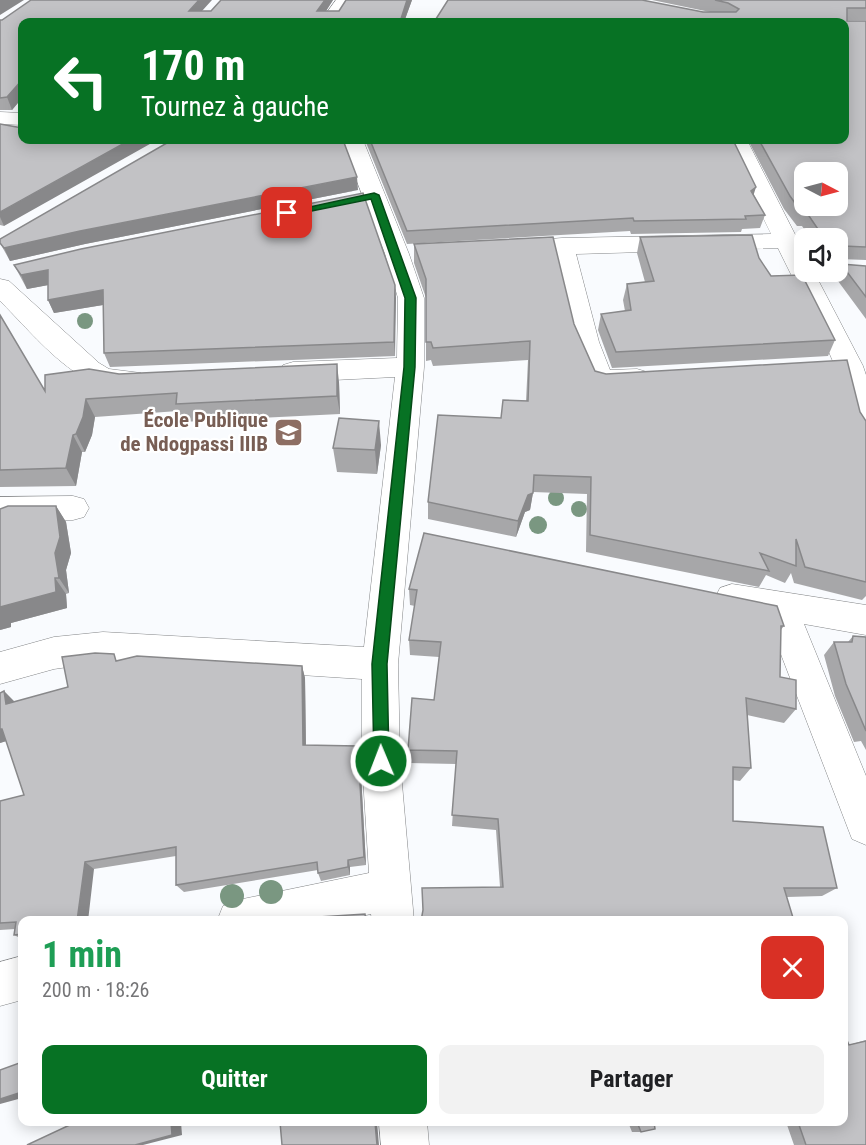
<!DOCTYPE html>
<html lang="fr">
<head>
<meta charset="utf-8">
<style>
	body { margin:0; font-family:"Roboto Condensed",sans-serif; background:#f2f2f2; color:#202124; height:100vh; display:flex; flex-direction:column; font-size:22px; white-space:nowrap }
	* { box-sizing:border-box; margin:0 }
	p { font-size:20px; color:#757577 }
	.icon { flex:none; width:33px; height:33px; fill:none; stroke:currentColor; stroke-width:2; stroke-linecap:round; stroke-linejoin:round }
	.map { position:relative; flex:1; overflow:hidden }
	.sheet { position:absolute; left:18px; top:916px; width:830px; height:210px; display:flex; flex-direction:column; background:#fff; border-radius:12px; box-shadow:0 3px 15px #0003 }
	.sheet>* { flex:none }
	.banner { position:absolute; left:18px; top:18px; width:831px; height:126px; border-radius:12px; box-shadow:0 3px 15px #0003; background:#077224; color:#fff; overflow:hidden }
	.needle { width:39px; rotate:96deg }
	.controls { position:absolute; left:794px; top:162px; display:grid; gap:12px }
	.controls a { display:grid; place-items:center; width:54px; height:54px; border-radius:12px; background:#fff; box-shadow:0 3px 15px #0003; font-size:30px }
	.pin { position:absolute; display:grid; place-items:center; width:51px; height:51px; color:#fff; margin:-26px; border-radius:12px; box-shadow:0 3px 9px #0006 }
	.me { position:absolute; width:66px; margin:-33px; rotate:359deg; stroke-linejoin:round; filter:drop-shadow(0 0 4px #0008) }
	.turn { display:flex; align-items:center; gap:21px; height:126px; padding:0 24px; font-size:27px }
	.turn .icon { width:78px; height:78px; stroke-width:2.5 }
	.turn b { display:block; font-size:42px; line-height:51px }
	.round { display:grid; place-items:center; flex:none; width:63px; height:63px; border-radius:12px; background:#f2f2f2 }
	.summary { display:flex; align-items:center; justify-content:space-between; height:102px; padding:0 24px }
	h1 { font-size:36px; font-weight:700; line-height:45px; color:#1e9e55 }
	.primary-button { display:flex; gap:12px; margin-top:auto; padding:12px 24px }
	.primary-button a { flex:1; height:69px; border-radius:12px; background:#077224; color:#fff; font-size:24px; font-weight:700; line-height:69px; text-align:center }
	.primary-button a+a { background:#f2f2f2; color:#202124 }
	.map>svg:first-child { display:block }
	.lines { fill:none; stroke-linecap:round; stroke-linejoin:round }
	.minor-casing { stroke:#838587; stroke-width:1 }
	.minor { fill:#fff; fill-rule:evenodd }
	.tree { fill:#7a9781 }
	.wall { fill:#a7a7a9 }
	.shaded-wall { fill:#88888a }
	.building { fill:#c2c2c5; stroke:#88888a; stroke-width:1.5; fill-rule:evenodd }
	.route { fill:#077224; stroke:#054a17; stroke-width:1.5 }
	.labels { text-anchor:middle; dominant-baseline:central; stroke-width:4.5; stroke-linejoin:round; paint-order:stroke }
	.education-label { font-size:21px; font-weight:bold; fill:#785e54; stroke:#fff; text-anchor:end }
</style>
</head>
<body>
<div class="map">
<svg width="866" height="1145" viewBox="0 0 866 1145">
	<rect width="100%" height="100%" fill="#f9fbfe"/>
	<g class="lines">
		<defs>
			<path id="minor" d="M336,0H354L338,22H320Z
				M0,112L22,113V125L0,124Z
				M341,140H363L409,254L424,298V367L398,664L400,761L414,921H372L371,914L338,921H217L223,906L238,900L369,873L362,761V679L103,662L54,669L0,684V652L54,637L103,632L364,647L395,377L293,382L283,379L279,372L283,365L293,362L397,358L398,298L385,254Z
				M725,140H747L804,252V272H814L863,366L866,375V440L856,437C844,416 845,388 835,366C818,326 797,287 778,248L576,254L599,342L610,370L637,369L647,372L651,379L647,386C631,390 603,396 589,383C575,369 558,278 552,254L501,253L498,248L501,243L562,238L771,234Z
				M0,279L9,281L99,363L109,369L141,373L145,380L141,387C85,403 36,336 0,301Z
				M73,496L84,499L89,508L84,517L73,520L0,521V497Z
				M732,584L866,605V635L804,624L866,776V845L852,839L767,618L720,608L715,598L720,588Z
				M22,956V1000L0,1006V962Z
				M379,1122H427L429,1145H381Z"/>
		</defs>
		<use href="#minor" class="minor-casing"/>
		<use href="#minor" class="minor"/>
	</g>
	<g class="tree">
		<circle cx="85" cy="321" r="8"/>
		<circle cx="556" cy="498" r="8"/>
		<circle cx="579" cy="509" r="8"/>
		<circle cx="538" cy="525" r="9"/>
		<circle cx="271" cy="892" r="12"/>
		<circle cx="232" cy="896" r="12"/>
	</g>
	<path class="wall" d="M221,0H333L326,11H339L346,0H412L404,22H22V98L12,110H0V20L211,11Z
		M652,0H866V20H847V21H866V260L840,259L837,265V238H810L802,226H797L784,209L748,140H844V22L703,12H710Z
		M0,124L4,226L0,225Z
		M365,140H733L754,195L765,215L760,228L742,229L741,232L631,234L630,231L407,244Z
		M358,190L85,244L10,261L0,243Z
		M640,237L759,258L771,276L835,340L828,356L612,368L598,330L601,314L625,311L623,300L627,284L645,282L637,253Z
		M414,244L574,324L595,371L606,374L860,412L866,421V596L862,600L794,583L791,573L785,583L766,575L759,587L586,552L587,494L533,492L530,510L525,512L516,537L428,519V502L501,418L526,401L528,360L433,366L431,360L426,361V298L414,263Z
		M841,264L866,266V319L835,277Z
		M14,265L395,285V356L110,367L104,353L103,305L54,313L48,300V285L27,289Z
		M0,315L45,391L119,374L339,382L340,414L182,422L178,411L95,417L92,435L85,452H82L76,486L0,487Z
		M381,445L377,474L337,472L333,448Z
		M56,506L66,522L71,553L66,570L69,593L66,594L67,608L11,623V627L0,630Z
		M409,589L784,626L780,631V677L796,709L784,723L747,715L751,768L740,781L733,780V821L837,888L822,896L787,897L500,887L496,830L452,826L456,764L409,763L408,750L434,700L439,657L410,655L409,640L415,606L410,605Z
		M853,636L866,637V750L861,741L854,742L835,696L824,655L834,642H848Z
		M118,660L302,666L305,678L306,745L360,756L366,865L350,867V875L321,881L318,873V870L184,892L176,885V856L94,869L22,921V939L14,935L15,929L0,930V801L24,795L6,741L0,743V693L4,691L14,702L68,687Z
		M866,1040V1145H794L786,1122H843L849,1045Z
		M628,1122H654L641,1132H632Z"/>
	<path class="shaded-wall" d="M0,0H24L0,15Z
		M199,0H212L192,22L189,11Z
		M325,0H333L319,22L317,11Z
		M407,0H412L404,22H400Z
		M22,80V98L12,110L7,97Z
		M130,140H157L4,226L0,217V212Z
		M357,177L358,190L85,244L10,261L4,248L80,231Z
		M756,187L752,200L751,191Z
		M48,270L54,284L27,289L21,275Z
		M395,285L396,298L395,356L394,342Z
		M103,290L109,304L54,313L48,300Z
		M337,364L339,382L340,414L337,396Z
		M86,399L95,417L92,435L85,452L76,434Z
		M379,421L381,445L377,474L375,450Z
		M73,435L82,452L76,486L66,468Z
		M533,493L530,510L525,512L516,537L518,521L528,495Z
		M56,506L66,522L71,553L66,570L69,593L59,578L55,553Z
		M55,578L66,594L67,608L11,623V627L0,630V607Z
		M302,666L305,678L306,755L303,745Z
		M4,691L15,702L6,704Z
		M0,729H2L13,739L0,743Z
		M358,746L360,756L366,865L364,857Z
		M348,860L350,867V875L348,867Z
		M85,862L94,869L88,921H77Z
		M22,1092V1098L0,1104V1099Z
		M171,1122H181L182,1135L143,1145H135Z
		M375,1122H378H377L379,1145H377Z"/>
	<path class="building" d="M31,0H199L189,11H211L221,0H325L317,11H339L346,0H407L400,22H22V80L7,97L0,98V20H2Z
		M448,0H642L703,12H736L739,9L728,3L715,0H866V8H847V21H866V247L843,246L841,257H837V238H824L807,213H802L790,196L759,140H844V22H434ZM804,172H837V206H804Z
		M0,124L22,128V140H130L0,212Z
		M172,140H343L357,177L80,231L4,248L0,243V239Z
		M370,140H733L756,187L751,191L765,215L745,216L746,219L634,221L633,218L407,231Z
		M363,193L395,285L394,342L104,353L103,290L48,300V270L21,275L14,265L81,249Z
		M752,235L759,258L771,276L802,275L835,340L616,352L601,314L631,310L627,284L654,281L640,237Z
		M553,237L574,324L595,371L606,374L847,360L860,412L866,421V582L805,567L796,539V566L760,553L769,571L590,535L591,477L534,475L533,493L528,495L518,521L428,502L438,415L501,418L503,400L528,401L530,341L433,348L431,342H426V279L414,244Z
		M841,264L866,266V297Z
		M0,315L45,391V375L89,369L119,374L337,364V396L176,404L177,393L86,399L83,417L76,434L73,435L66,468L0,470Z
		M339,418L379,421L375,450L333,448Z
		M8,506H56L60,537L55,553L59,578H55L56,592L0,607V509Z
		M424,533L777,606L784,626H781L780,677L796,680V709L746,698L751,768L733,767V821L823,827L837,888H784L794,921H421L423,910L422,888L503,887L498,819L452,815L457,751L408,750L412,698L434,700L441,642L409,640L417,590L409,589Z
		M853,636L866,637V731L846,684L834,642H852Z
		M95,653L114,654L116,661L137,656L302,666L303,745L358,746L364,857L348,860V867L318,873L317,862L176,885V847L85,862L77,921H22V934L14,935L16,922L0,923V801L24,795L2,729H0V693L4,691L6,704L68,687L62,657Z
		M365,914L366,921H311L319,919V917Z
		M843,1038H846L849,1045L866,1041V1145H806L798,1122H843Z
		M22,1062V1092L0,1099V1070Z
		M76,1122H171L172,1135L135,1145H27Z
		M280,1122H375L377,1145H282Z
		M637,1122H654L655,1129L641,1132Z"/>
	<path class="route" d="M374,193L379,195L416,298L415,367L387,664L389,761L387,766L381,768L376,766L374,761L372,664L404,367L405,298L371,199L287,216L282,213Z"/>
	<defs>
		<symbol id="school-square" viewBox="-11 -11 22 22"><rect x="-9" y="-9" width="18" height="18" rx="4" fill="#8d6e63" stroke="#fff"/><path d="M0-5L7-2L0 1L-7-2ZM-4 1L0 2.5L4 1V4Q0 6-4 4Z" fill="#fff"/></symbol>
	</defs>
	<g fill-rule="evenodd">
		<use href="#school-square" x="272" y="416" width="33" height="33"/>
	</g>
	<g class="labels">
		<g class="education-label">
			<text x="268" y="420">École Publique<tspan x="268" dy="24">de Ndogpassi IIIB</tspan></text>
		</g>
	</g>
</svg>
<div class="controls">
<a><svg class="needle" viewBox="-14 -14 28 28"><path d="M0-13l5 13h-10z" fill="#e53935"/><path d="M0 13l5-13h-10z" fill="#757577"/></svg></a>
<a><svg class="icon" aria-label="sound" viewBox="0 0 24 24"><path d="M4 9h4l5-4v14l-5-4H4zM17 9q2 3 0 6"/></svg></a>
</div>
<div class="pin" style="left:287px;top:213px;background:#d93025"><svg class="icon" aria-label="arrive" viewBox="0 0 24 24"><path d="M6 21V4h12l-3 4 3 4H6"/></svg></div>
<svg class="me" style="left:381px;top:761px" viewBox="-20 -20 40 40"><circle r="17" fill="#077224" stroke="#fff" stroke-width="3"/><path d="M0-11L8 9 0 5-8 9z" fill="#fff"/></svg>
<div class="banner">
<div class="turn"><svg class="icon" aria-label="left" viewBox="0 0 24 24"><path d="M17 20v-9H6M10 6l-5 5 5 5"/></svg><div><b>170 m</b>Tournez à gauche</div></div>
</div>
<section class="sheet">
<div class="summary"><div><h1>1 min</h1><p>200 m · 18:26</p></div><a class="round" style="background:#d93025;color:#fff"><svg class="icon" aria-label="close" viewBox="0 0 24 24"><path d="M6 6l12 12M18 6L6 18"/></svg></a></div>
<div class="primary-button"><a>Quitter</a><a>Partager</a></div>
</section>
</div>
</body>
</html>
